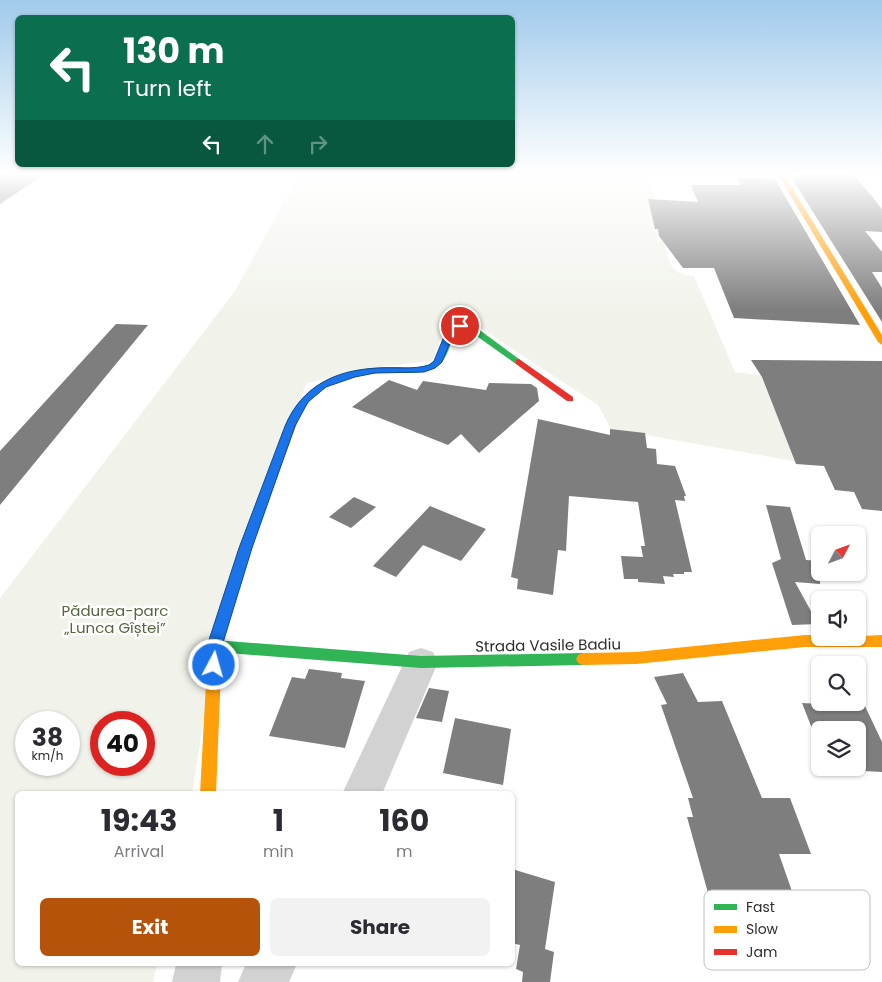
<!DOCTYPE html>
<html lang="en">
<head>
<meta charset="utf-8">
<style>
	body { margin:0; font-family:Poppins,sans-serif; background:#f2f2f3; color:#2b2b33; height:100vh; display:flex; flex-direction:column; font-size:19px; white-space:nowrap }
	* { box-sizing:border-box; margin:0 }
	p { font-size:16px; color:#7c7c81 }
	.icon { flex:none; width:28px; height:28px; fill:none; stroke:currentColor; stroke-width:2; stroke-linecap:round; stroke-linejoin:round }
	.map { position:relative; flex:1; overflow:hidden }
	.drawer { position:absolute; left:15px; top:791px; width:500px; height:175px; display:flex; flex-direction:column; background:#fff; border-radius:8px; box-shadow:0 1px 4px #0004 }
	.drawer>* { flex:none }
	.guide { position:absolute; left:15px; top:15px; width:500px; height:152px; border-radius:8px; box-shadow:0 1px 4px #0004; background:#0b6e4f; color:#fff; overflow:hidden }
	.needle { width:32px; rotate:49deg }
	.buttons { position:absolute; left:811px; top:526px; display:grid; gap:10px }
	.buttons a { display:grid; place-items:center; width:55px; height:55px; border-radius:8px; background:#fff; box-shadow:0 1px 4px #0004; font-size:25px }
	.speed { position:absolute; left:15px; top:711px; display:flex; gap:10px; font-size:25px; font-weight:700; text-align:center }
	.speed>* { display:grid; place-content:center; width:65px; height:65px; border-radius:50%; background:#fff; box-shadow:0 1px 4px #0004; line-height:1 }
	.speed small { font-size:12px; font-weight:400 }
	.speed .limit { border:8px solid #d22; background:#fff; color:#111 }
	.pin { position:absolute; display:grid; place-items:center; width:42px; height:42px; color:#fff; margin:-21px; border:2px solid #fff; border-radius:50%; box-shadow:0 1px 5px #0007 }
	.me { position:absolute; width:55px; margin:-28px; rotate:6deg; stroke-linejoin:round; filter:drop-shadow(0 0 4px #0008) }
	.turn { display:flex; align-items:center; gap:18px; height:105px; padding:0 25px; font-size:22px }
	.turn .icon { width:65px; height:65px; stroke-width:2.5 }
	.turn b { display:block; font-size:35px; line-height:42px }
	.lanes { display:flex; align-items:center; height:48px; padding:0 25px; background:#0003; justify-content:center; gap:25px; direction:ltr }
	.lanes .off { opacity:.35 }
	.eta { display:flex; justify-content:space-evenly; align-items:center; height:85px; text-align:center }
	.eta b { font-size:30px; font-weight:700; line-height:35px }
	.primary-button { display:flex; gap:10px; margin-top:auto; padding:10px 25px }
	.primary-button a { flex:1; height:58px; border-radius:8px; background:#b45309; color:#fff; font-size:20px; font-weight:700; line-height:58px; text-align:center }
	.primary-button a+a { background:#f2f2f3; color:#2b2b33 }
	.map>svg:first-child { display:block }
	.green { fill:#f1f3eb; fill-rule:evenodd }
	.building { fill:#7e7e7e }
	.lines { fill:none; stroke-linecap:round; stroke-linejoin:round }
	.street { fill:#d2d2d2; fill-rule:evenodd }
	.fast { fill:#30b455; fill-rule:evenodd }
	.slow { fill:#ff9f0a; fill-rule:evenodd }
	.jam { fill:#e5322d; fill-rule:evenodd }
	.route { fill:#1a73e8; stroke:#114b97 }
	.labels { text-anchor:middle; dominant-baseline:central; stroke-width:5; stroke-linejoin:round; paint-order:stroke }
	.near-park-label { font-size:15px; fill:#56653d; stroke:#fff }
	.near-street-label { font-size:15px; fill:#2d2d2d; stroke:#fff }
	.key { fill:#fff; stroke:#c0c0c0; stroke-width:1 }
	.key-label { font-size:14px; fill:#2d2d2d }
</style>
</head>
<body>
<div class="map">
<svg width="882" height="982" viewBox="0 0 882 982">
	<rect width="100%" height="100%" fill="#fff"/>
	<path class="green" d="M300,173H645L643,176L644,181L651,183L663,227L657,241H663C671,263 668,274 694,276L735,372L793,379L834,468L611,429L598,405L467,319L448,322L432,361C389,365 347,371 306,384L218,631L192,794H18V964H157L153,982H0V598L235,291ZM26,722H69V765H26ZM101,722H144V765H101Z"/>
	<path class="building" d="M0,173H47L0,204Z
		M797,173H853L882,209V232L865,231L882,252V272H872L882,288V322L793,180L802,178Z
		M737,177L775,179L860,325L734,318L714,268H683L659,236L658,229H655L648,199L698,202L691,185H741Z
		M116,324L148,325L0,505V451Z
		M751,360L882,361V511L862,509L854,492L835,490L824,466L796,464L762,377Z
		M389,380L417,390L423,381L486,390L489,383L531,384L537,388L539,401L479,453L461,434L448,445L352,407Z
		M538,419L610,435V429L645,433L647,448L656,449L657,464L675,466L686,496H684L685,501L675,500L692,572H684V574H673L674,577L663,576L665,584L638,582V579H624L621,556L643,557L641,546H645L638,502L569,496L566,551L558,550L553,595L517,589L518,579L511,577Z
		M354,497L376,507L351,528L329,517Z
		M766,505L790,507L806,560L820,561V584L795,582L818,624L792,625L772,563L781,559Z
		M430,506L486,529L461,561L423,545L396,577L373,566Z
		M309,669L342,673L341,678L365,681L345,748L269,736L292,677L305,679Z
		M683,673L698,702L722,701L762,798H790L811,854H779L794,897L725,899L724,893H708L687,817H693L688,798H693L661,705L667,704L654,677Z
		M429,688L449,691L442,722L416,718Z
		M802,703L865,706L882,742V772L828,769L858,768V730H820V749Z
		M455,718L511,729L503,785L443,773Z
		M512,869L555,882L545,949L554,952L550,982H522L523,972L516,969L520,945L512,943Z"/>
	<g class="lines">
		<path class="street" d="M421,648L433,652L438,662L382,794H342L409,652Z
			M176,964H222L220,982H172Z
			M246,964H297L289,982H238Z"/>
		<path class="fast" d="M460,324L477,328L523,362L522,364H516L471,332L461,329L454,332C451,343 448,356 440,364C431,374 412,373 400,373C371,372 334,376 312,398C306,405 302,412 297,420L294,421L289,418C312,376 352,367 397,367C408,367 425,370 434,361C442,353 442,339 447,329Z
			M215,640L421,656L583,653L588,655L590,659L588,663L583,665L421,668L215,652L210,650L208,646L210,642Z"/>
		<path class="slow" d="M777,173H783L882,335V345L878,342Z
			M294,415L299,418L251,548L222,646L216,794H200L208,646L239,548L289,418Z
			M805,635H820V638L882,635V647H805L636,664L583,665L578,663L576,659L578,655L583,653L636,652Z"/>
		<path class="jam" d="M519,359L573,397V401H567L516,364V360Z"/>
	</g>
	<linearGradient id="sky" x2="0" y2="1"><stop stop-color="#a1caeb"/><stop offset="0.56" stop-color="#fff"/><stop offset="1" stop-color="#fff" stop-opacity="0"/></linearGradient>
	<rect width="882" height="310" fill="url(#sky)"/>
	<path class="route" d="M460,323L464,326L454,332L442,362L435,368L424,372L375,373L355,377L326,387L308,402L295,426L252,548L222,646L221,665L219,669L214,671L209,669L207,665V646L239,548L285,426C302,386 335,370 378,368C394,367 413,370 429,365L434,361L447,329Z"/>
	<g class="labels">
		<g class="near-park-label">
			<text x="115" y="610">Pădurea-parc<tspan x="115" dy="17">„Lunca Gîștei”</tspan></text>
		</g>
		<g class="near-street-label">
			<text transform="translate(548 645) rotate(-1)">Strada Vasile Badiu</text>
		</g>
	</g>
	<rect x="704" y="890" width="166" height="80" rx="8" class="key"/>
	<rect x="714" y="904" width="23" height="6" fill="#30b455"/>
	<rect x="714" y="926" width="23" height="7" fill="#ff9f0a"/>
	<rect x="714" y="949" width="23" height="6" fill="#e5322d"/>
	<g class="key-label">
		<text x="746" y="912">Fast</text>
		<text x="746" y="934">Slow</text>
		<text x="746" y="957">Jam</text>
	</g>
</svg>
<div class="buttons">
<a><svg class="needle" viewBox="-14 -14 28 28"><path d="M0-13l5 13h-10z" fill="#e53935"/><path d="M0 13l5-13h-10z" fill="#7c7c81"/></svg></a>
<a><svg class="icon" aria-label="sound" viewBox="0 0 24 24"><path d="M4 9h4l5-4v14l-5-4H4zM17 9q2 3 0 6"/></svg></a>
<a><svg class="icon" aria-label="search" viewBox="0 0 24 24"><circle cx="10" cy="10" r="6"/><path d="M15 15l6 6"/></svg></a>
<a><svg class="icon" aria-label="layers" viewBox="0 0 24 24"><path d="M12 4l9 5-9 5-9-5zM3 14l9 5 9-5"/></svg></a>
</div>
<div class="speed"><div>38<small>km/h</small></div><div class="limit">40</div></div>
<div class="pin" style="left:460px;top:326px;background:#d93025"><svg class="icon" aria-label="arrive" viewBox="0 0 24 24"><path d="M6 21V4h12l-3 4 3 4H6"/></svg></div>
<svg class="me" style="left:214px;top:665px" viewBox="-20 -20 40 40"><circle r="17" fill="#1a73e8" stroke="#fff" stroke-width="3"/><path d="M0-11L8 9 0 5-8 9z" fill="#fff"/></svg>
<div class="guide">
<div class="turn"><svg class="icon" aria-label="left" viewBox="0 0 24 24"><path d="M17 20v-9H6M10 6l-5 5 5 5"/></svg><div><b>130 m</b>Turn left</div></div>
<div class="lanes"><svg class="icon" aria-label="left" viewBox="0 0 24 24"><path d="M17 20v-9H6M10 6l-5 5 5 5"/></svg><svg class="icon off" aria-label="ahead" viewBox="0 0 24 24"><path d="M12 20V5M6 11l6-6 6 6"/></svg><svg class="icon off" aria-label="right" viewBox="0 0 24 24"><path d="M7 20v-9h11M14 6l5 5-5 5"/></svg></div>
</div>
<section class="drawer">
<div class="eta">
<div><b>19:43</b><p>Arrival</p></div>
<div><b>1</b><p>min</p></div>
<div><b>160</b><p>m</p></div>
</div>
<div class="primary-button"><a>Exit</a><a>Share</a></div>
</section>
</div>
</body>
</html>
